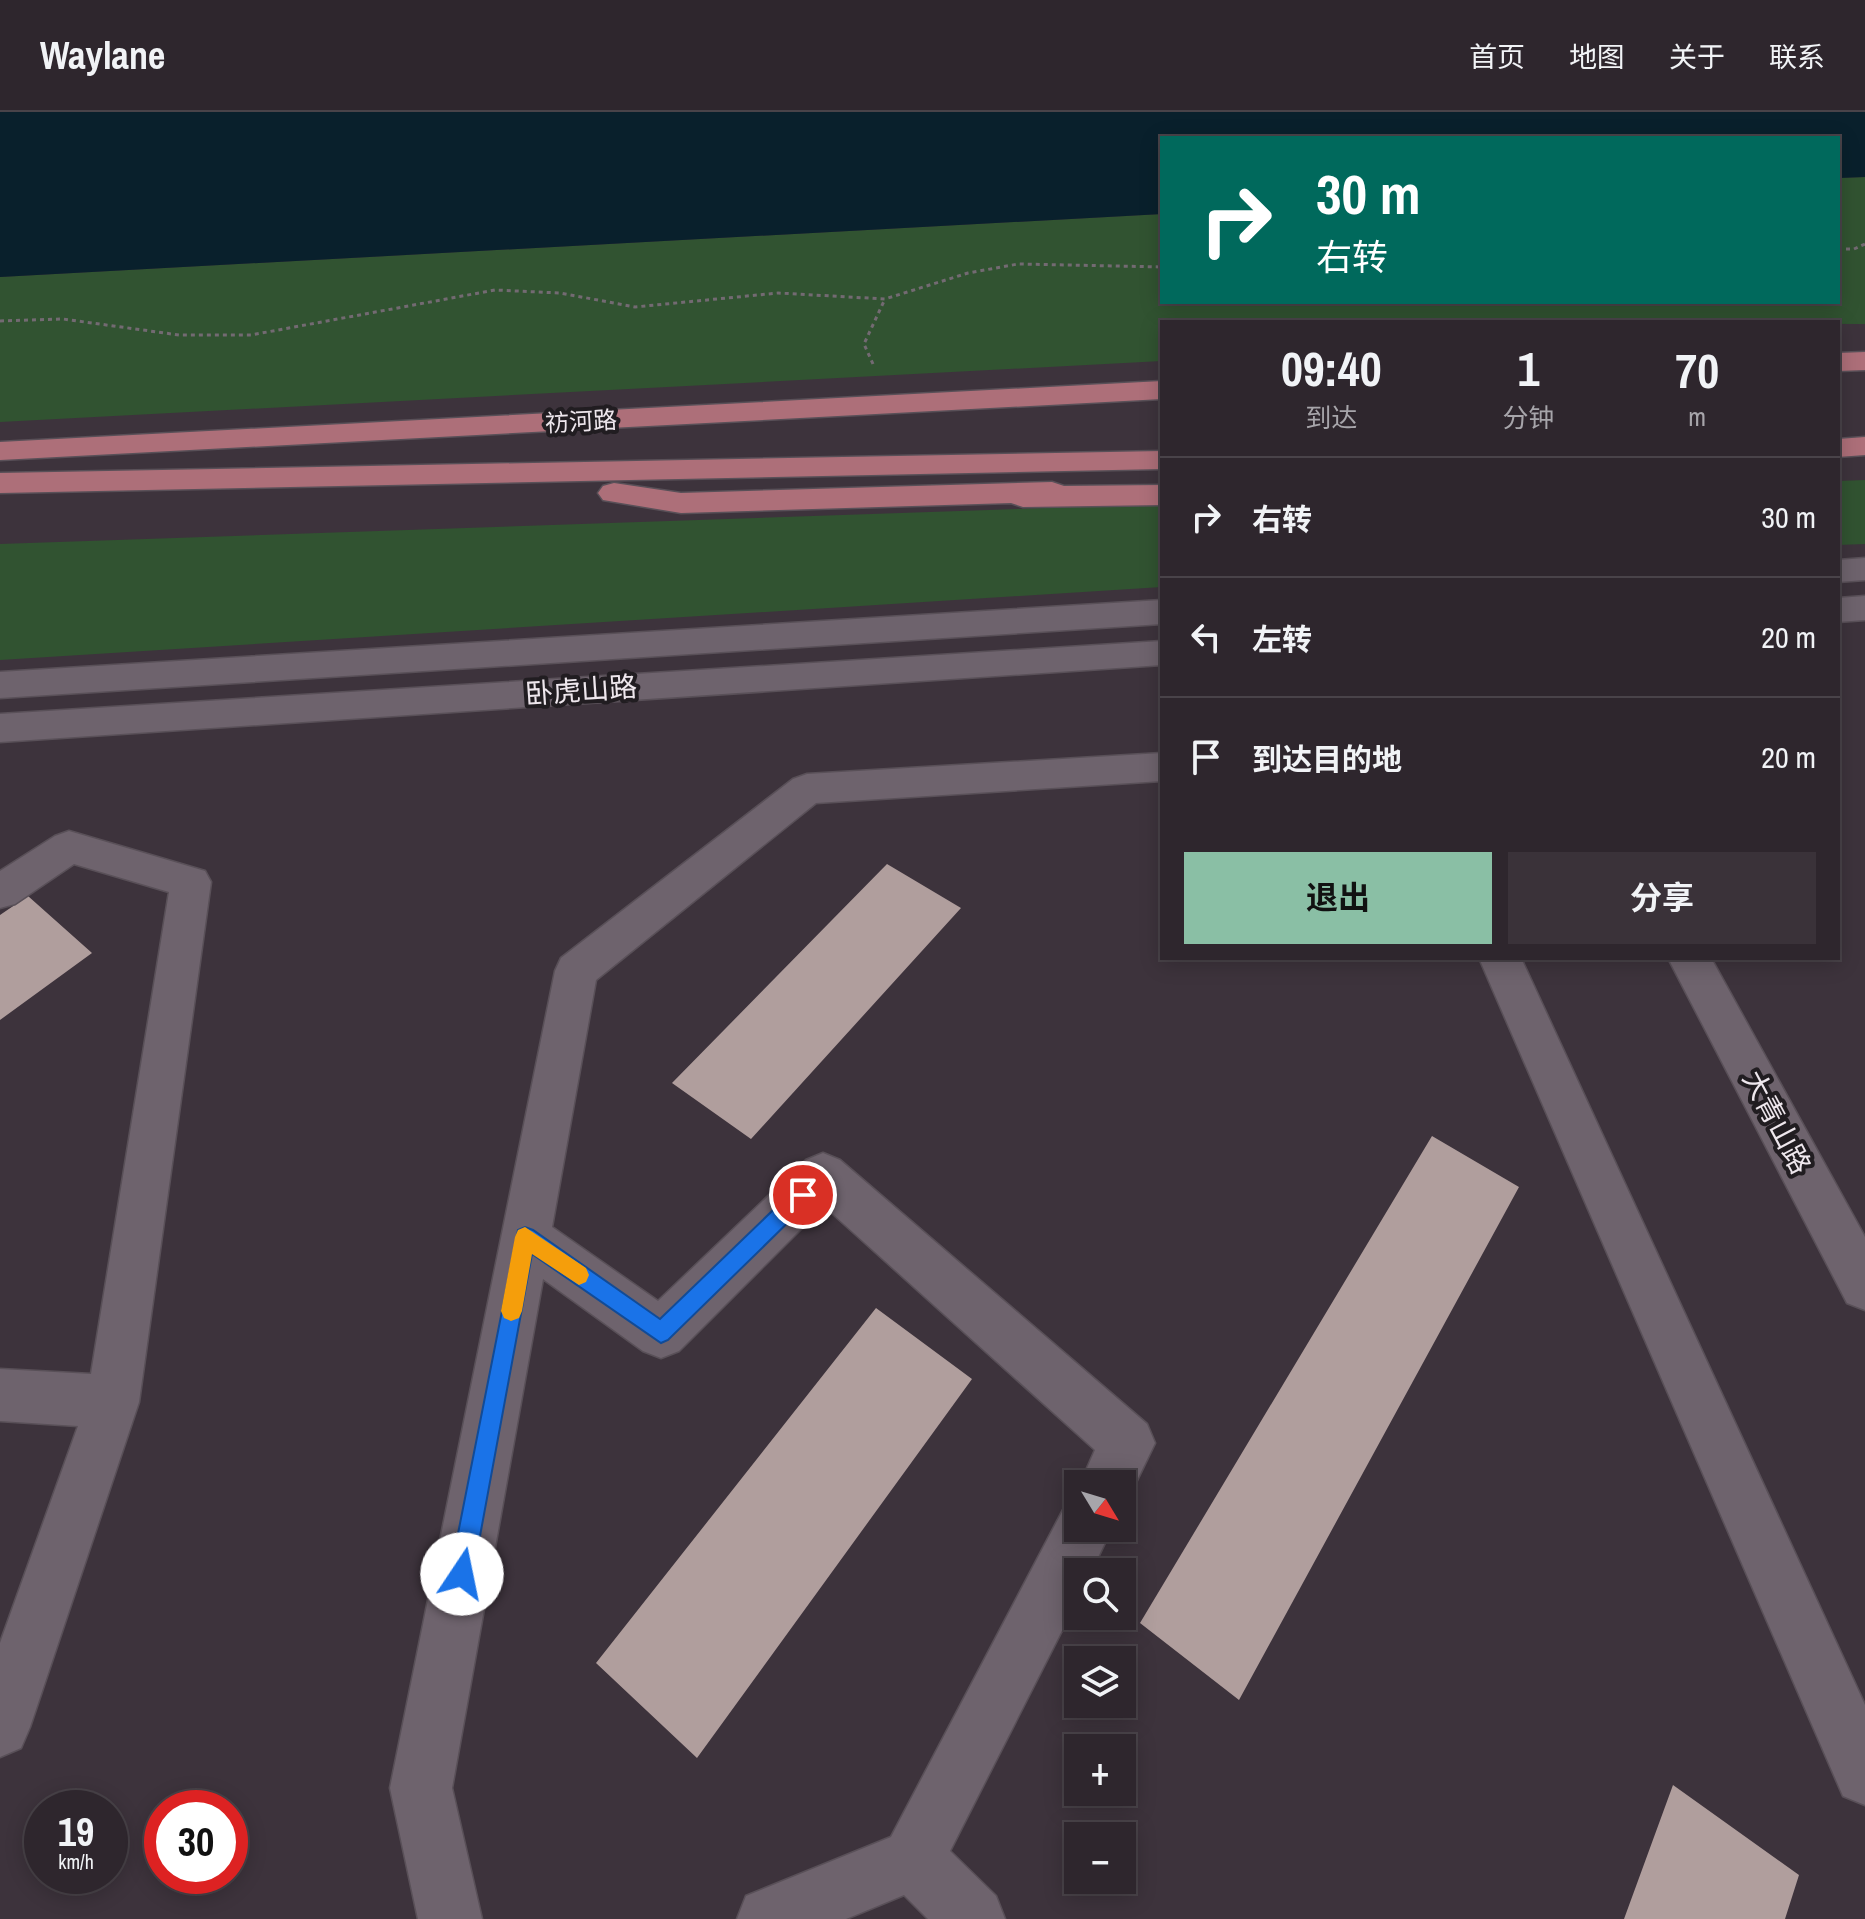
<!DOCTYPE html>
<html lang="zh">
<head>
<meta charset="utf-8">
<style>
	body { margin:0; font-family:"Archivo Narrow","Noto Sans SC",sans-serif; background:#3a3239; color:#f1f3f6; height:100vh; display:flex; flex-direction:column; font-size:30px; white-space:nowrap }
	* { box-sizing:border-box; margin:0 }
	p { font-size:26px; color:#a7a5aa }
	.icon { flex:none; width:44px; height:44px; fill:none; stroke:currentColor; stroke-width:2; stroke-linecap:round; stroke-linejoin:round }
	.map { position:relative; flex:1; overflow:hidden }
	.panel { position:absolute; left:1160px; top:208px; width:680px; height:640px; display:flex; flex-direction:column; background:#2e262d; border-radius:0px; box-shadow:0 4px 20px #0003,0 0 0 2px #494349 }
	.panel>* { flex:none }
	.top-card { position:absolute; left:1160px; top:24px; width:680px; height:168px; border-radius:0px; box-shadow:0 4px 20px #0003,0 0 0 2px #494349; background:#00695c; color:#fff; overflow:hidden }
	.needle { width:52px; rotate:128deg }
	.tools { position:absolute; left:1064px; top:1358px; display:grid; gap:16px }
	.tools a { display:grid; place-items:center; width:72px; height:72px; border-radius:0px; background:#2e262d; box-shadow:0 4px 20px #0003,0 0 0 2px #494349; font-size:40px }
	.speed { position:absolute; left:24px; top:1678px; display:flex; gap:16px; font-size:40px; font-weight:700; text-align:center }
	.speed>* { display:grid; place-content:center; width:104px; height:104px; border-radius:50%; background:#2e262d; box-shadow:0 4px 20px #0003,0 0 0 2px #494349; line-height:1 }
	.speed small { font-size:20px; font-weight:400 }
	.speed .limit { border:12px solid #d22; background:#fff; color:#111 }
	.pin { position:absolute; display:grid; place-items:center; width:68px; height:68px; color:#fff; margin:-34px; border:4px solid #fff; border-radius:50%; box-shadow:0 2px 8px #0007 }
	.me { position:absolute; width:88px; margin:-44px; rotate:11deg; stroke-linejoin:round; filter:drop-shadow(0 0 6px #0008) }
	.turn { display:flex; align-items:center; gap:28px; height:168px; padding:0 24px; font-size:36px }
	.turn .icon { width:104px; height:104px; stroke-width:2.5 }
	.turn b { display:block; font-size:56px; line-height:68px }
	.eta { display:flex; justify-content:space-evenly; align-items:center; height:136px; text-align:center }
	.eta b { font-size:48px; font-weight:700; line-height:56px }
	.primary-button { display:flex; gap:16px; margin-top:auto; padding:16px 24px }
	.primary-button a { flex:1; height:92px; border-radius:0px; background:#8abfa5; color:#111; font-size:32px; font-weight:700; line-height:92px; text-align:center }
	.primary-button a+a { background:#3a3239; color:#f1f3f6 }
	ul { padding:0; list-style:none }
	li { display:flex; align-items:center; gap:24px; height:120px; padding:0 24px; border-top:2px solid #494349 }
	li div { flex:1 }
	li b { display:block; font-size:30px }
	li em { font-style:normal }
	header { display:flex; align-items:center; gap:48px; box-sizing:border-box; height:112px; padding:0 40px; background:#2e262d; border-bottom:2px solid #494349 }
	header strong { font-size:38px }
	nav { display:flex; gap:44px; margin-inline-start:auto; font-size:28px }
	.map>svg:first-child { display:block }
	.green { fill:#315331 }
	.water { fill:#09202c }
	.building { fill:#b09e9d }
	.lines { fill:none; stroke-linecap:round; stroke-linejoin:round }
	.minor-casing { stroke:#595058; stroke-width:3 }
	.major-casing { stroke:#595058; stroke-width:3 }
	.path { stroke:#736a72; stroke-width:3; stroke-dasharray:4 4; stroke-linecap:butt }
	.minor { fill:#6e636d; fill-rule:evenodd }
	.major { fill:#ad6f79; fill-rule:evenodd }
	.route { fill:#1a73e8; stroke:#114b97; stroke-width:2 }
	.slow { fill:#f59e0b }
	.labels { text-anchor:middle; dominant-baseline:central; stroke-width:8; stroke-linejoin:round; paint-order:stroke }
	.far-street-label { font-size:24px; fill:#eee7ed; stroke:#211d21 }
	.street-label { font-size:28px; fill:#eee7ed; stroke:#211d21 }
</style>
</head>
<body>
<header>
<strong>Waylane</strong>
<nav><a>首页</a><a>地图</a><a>关于</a><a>联系</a></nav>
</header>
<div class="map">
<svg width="1865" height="1807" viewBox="0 0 1865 1807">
	<rect width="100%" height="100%" fill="#3d333c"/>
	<path class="green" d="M1865,65V212L1162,210V249L0,310V165L1162,102V190H1838V66Z
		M1865,368V432L1838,433V369Z
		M1162,392V475L0,548V432Z"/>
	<path class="water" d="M0,0H1865V65L1838,66V26H1162V102L0,165Z"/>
	<path class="building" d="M887,752L961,796L751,1027L672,971Z
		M28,784L92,841L0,908V803Z
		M1432,1024L1519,1075L1239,1588L1140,1511Z
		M876,1196L972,1267L697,1646L596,1551Z
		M1673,1673L1799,1763L1785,1807H1624Z"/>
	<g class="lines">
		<defs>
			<path id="minor" d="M1865,446V468L1838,470V448Z
				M1865,484V508L1838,510V486Z
				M1162,488V512L0,586V560Z
				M1162,529V553L0,630V602Z
				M1162,641V669L816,691L596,868L552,1115L658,1189L806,1048L823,1041L840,1048L1147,1312L1155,1331L1126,1391L1122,1393V1372H1080L1095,1338L824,1094L679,1239L661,1246L643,1239L543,1167L452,1676L482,1807H418L390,1676L555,859L561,846L793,667L807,662Z
				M69,719L205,759L211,770L139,1290L30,1615L21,1636L0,1645V1531L78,1314L0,1309V1257L91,1262L169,780L74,752L15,792L0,796V759L55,724Z
				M1479,846H1521L1865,1593V1693L1843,1684Z
				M1668,846H1711L1865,1125V1198L1847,1191Z
				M1078,1391V1416H1112L1091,1460H1078V1487L950,1739L996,1784L1005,1807H928L904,1783L846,1807H737L746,1784L891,1725L1064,1396Z"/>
			<path id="major" d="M1865,240V258L1838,259V241Z
				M1162,269V287L0,348V330Z
				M1865,325V343L1838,345V327Z
				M1162,339V357L0,381V361Z
				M1052,370L1064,374L1162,373V393L1023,395L1011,391L681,401L603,388L598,381L603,374L614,371L681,381Z"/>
		</defs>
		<use href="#minor" class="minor-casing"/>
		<use href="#major" class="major-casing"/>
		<path class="path" d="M1838,137H1854L1865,132
			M0,209L63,207L179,223H251L495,178L560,181L635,195L778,181L885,187L968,161L1018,152L1162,155
			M873,252L864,232L885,187"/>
		<use href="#minor" class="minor"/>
		<use href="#major" class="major"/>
	</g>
	<path class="route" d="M803,1074L810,1076L813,1083L810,1089L668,1228L661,1231L532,1142L473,1462L470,1470L462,1473L453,1470L450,1462L518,1118L525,1115L533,1118L660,1207L796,1076Z"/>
	<path class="slow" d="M525,1115L586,1156L589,1163L586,1170L579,1173L532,1142L522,1199L519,1206L511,1209L504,1206L501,1199L515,1125L518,1118Z"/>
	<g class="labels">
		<g class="far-street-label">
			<text transform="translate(581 309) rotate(-3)">祊河路</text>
		</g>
		<g class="street-label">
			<text transform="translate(581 578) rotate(-4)">卧虎山路</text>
			<text transform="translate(1777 1010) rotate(62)">大青山路</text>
		</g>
	</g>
</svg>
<div class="tools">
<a><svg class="needle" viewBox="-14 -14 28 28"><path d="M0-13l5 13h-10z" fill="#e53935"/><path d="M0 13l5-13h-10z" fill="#a7a5aa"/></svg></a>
<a><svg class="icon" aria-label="search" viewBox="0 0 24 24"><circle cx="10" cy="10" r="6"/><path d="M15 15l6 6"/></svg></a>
<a><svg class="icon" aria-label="layers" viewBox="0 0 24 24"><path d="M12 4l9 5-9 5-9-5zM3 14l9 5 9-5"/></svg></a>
<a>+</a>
<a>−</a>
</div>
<div class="speed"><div>19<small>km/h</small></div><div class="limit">30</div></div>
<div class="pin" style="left:803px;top:1083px;background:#d93025"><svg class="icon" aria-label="arrive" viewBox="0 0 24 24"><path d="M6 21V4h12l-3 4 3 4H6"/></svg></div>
<svg class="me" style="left:462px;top:1462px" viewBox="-20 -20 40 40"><circle r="19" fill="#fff"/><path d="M0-13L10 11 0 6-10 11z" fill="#1a73e8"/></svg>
<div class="top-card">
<div class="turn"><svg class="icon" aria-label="right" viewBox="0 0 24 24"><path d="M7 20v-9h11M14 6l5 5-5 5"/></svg><div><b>30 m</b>右转</div></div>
</div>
<section class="panel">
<div class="eta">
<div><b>09:40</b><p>到达</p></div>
<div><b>1</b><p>分钟</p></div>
<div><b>70</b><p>m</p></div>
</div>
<ul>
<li><svg class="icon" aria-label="right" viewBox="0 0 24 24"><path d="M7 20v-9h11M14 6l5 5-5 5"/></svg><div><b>右转</b></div><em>30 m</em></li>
<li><svg class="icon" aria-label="left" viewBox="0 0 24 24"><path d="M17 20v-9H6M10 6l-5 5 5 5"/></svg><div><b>左转</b></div><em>20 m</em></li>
<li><svg class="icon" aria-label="arrive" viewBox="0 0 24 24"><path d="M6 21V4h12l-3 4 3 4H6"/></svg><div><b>到达目的地</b></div><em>20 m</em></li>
</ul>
<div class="primary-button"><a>退出</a><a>分享</a></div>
</section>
</div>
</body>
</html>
